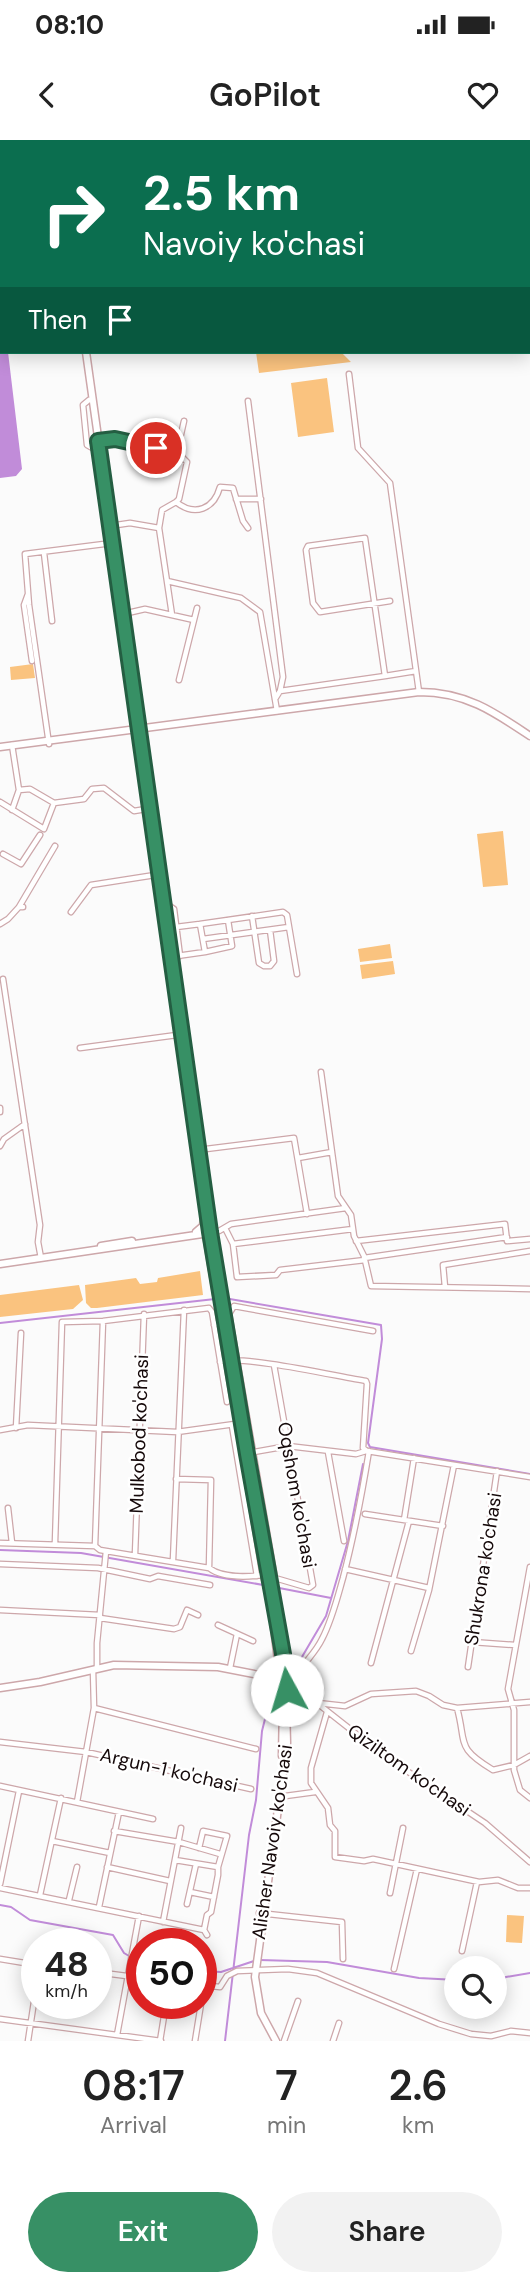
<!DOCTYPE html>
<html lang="en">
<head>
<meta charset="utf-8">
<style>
	body { margin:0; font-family:"DM Sans",sans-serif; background:#f2f2f2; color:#222; height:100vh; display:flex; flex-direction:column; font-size:26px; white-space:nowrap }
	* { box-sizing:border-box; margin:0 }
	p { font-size:23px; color:#767676 }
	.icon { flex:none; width:38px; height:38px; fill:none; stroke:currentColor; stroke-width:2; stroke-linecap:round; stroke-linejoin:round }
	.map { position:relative; height:1901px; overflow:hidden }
	.side { display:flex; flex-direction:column; background:#fff; flex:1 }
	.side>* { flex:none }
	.hud { position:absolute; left:0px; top:0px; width:530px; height:214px; box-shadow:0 4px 18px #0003; background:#0b6e4f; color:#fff; overflow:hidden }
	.tools { position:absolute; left:444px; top:1816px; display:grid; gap:14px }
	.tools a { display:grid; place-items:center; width:63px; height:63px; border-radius:50%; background:#fff; box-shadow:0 4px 18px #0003; font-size:35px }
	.speed { position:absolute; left:21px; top:1788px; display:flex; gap:14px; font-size:35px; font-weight:700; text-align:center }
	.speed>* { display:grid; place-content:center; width:91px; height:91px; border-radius:50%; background:#fff; box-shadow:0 4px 18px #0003; line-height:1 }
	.speed small { font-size:18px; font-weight:400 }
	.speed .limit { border:10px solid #d22; background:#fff; color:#111 }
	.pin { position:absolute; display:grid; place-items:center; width:60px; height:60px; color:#fff; margin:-30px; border:4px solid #fff; border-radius:50%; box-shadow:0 2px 7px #0007 }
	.me { position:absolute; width:77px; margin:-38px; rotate:354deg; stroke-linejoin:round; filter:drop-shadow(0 0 5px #0008) }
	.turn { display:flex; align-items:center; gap:24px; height:147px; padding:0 28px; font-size:32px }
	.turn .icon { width:91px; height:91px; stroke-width:2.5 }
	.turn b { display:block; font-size:49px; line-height:60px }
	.then { display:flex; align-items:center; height:66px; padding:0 28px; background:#0003; gap:14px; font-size:26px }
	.eta { display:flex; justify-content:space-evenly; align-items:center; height:119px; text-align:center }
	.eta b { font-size:42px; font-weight:600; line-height:49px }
	.action { display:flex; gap:14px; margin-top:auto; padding:14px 28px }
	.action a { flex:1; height:80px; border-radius:42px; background:#379065; color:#fff; font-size:28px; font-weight:600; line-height:80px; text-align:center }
	.action a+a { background:#f2f2f2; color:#222 }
	.status { display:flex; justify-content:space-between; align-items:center; height:49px; padding:0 35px; background:#fff; direction:ltr }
	.status svg { height:19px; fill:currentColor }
	header { display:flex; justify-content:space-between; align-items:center; height:91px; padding:0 28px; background:#fff; font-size:32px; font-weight:600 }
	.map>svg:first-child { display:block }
	.green { fill:#fac37f }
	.water { fill:#c18cd9 }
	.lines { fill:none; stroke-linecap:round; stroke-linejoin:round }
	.stream { stroke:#c18cd9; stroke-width:2 }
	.street-casing { stroke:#cda7aa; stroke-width:7 }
	.secondary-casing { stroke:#cda7aa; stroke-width:9 }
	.street { stroke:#fff; stroke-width:4.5 }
	.secondary { stroke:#fff; stroke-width:6 }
	.route-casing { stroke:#245e42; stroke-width:18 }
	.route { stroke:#379065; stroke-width:12 }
	.labels { text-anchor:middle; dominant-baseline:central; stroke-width:5; stroke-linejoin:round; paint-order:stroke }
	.street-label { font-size:19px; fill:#15090a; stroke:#fff }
</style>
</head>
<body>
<div class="status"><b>08:10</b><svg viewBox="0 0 49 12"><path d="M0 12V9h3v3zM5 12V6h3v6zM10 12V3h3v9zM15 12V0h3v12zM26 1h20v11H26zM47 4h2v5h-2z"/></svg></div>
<header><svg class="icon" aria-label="back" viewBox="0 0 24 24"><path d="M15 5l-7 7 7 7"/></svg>GoPilot<svg class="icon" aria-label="heart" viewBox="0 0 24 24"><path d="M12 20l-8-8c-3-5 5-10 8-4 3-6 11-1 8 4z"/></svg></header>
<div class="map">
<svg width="530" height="1901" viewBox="0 0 530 1901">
	<rect width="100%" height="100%" fill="#fbfbfb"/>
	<path class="green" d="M256,212H341L351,222L259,233Z
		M327,238L334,292L298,297L291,243Z
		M33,524L35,538L11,540L10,527Z
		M503,691L508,745L483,747L477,694Z
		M390,804L392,818L360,822L358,809Z
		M393,821L395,834L362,839L360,825Z
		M200,1131L203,1155L97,1168H91L86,1163L85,1145L136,1138L140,1144L157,1142L158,1138Z
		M79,1145L83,1160L73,1169L0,1177V1155Z
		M507,1775L524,1776L522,1803L506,1802Z"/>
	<path class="water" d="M0,168L2,212H8L22,329L16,336L0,338Z"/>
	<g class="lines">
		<path class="stream" d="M224,1158L381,1185L382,1199L368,1303L370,1307L530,1334
			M0,1183L215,1159
			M0,1410L81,1413L269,1446
			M274,1447L331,1458
			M289,1539L326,1476L348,1401L363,1324
			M0,1765L11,1767L30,1780L113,1795L124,1813L129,1816
			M134,1819L142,1822
			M260,1820L327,1822L419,1838L457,1840
			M201,1831L221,1832L254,1821
			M495,1842L506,1837L530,1833
			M225,1901L249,1695L256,1660L262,1591L265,1579L278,1556"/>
		<defs>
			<path id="street" d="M349,234L358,308L390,343L419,552
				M89,260L83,265L87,305L96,310
				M248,261L283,537L280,551L275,559
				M98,301L115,299L177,312L187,322L179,359L176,362C195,377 214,369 220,347L233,348L243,381L248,388
				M177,312L184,281
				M236,359H261
				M110,386L130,383L159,388L162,370L176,362
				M159,388L172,475
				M44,413L52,481
				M167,441L241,458L260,472L277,571
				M28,454L24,465L32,521
				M390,461L320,472L313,463L306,410L308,406L365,398L385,536L416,531
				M119,475L145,469L194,480
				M179,540L197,468
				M280,551L385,536
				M49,604L29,465L25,414L112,403
				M12,605L19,650L12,670
				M19,650L30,649L54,663L84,659L92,649L104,648L134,671L146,669
				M0,662L44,689L54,663
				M3,714L21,724L40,695
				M164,765H168L174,769L180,816
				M19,767L55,706
				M71,772L91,745L155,735
				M252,776L259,823L264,826H270L274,821L270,790
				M0,784L8,779L19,767H23
				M176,787L200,784
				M203,799L289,787
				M205,812L232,806L228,780
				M170,817L205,812L200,784L283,772L287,775L297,834
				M3,839L40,1085L38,1102L41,1118
				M80,908L177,895
				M321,932L338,1056L351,1075L354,1096L364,1116L371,1146L530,1149
				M0,968V972
				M0,1006L4,999L25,984
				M198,1010L294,998L307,1074
				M298,1018L332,1012
				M225,1088L233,1104L237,1137L276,1135L280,1130L365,1120
				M210,1092L219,1091L231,1084L346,1068
				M356,1101L505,1084L507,1101L530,1099
				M233,1104L353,1089
				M364,1118L507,1097
				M445,1147L443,1125L530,1111
				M229,1174L275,1438L264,1439
				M214,1185L227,1177L234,1166L373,1191
				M220,1222C244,1215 335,1236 366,1241L367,1244L363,1308L367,1311L530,1337
				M274,1225L313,1445L309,1448L275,1438
				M232,1286L257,1436
				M16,1288L21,1193
				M0,1290L28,1285L177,1292L242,1283
				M328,1312L344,1401
				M237,1315L288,1306L356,1314L366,1311
				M176,1339L211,1340L209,1428
				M8,1368L12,1403
				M365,1374L443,1386
				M404,1380L414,1318
				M0,1403L95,1406L100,1410L209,1428C222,1438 248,1437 264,1435
				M55,1403L62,1182L103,1181L209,1168L212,1172L227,1262
				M95,1406L103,1181
				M135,1415L144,1174
				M173,1420L184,1170
				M0,1424L98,1428L150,1439L158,1436L210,1445
				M530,1427L508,1549L514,1570V1630L520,1650L530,1658
				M345,1429L429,1448
				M0,1470L100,1475
				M100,1478L174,1489L180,1487L187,1470L198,1475
				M218,1485L253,1501
				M472,1502L515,1505
				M411,1511L429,1450L454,1325
				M371,1523L409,1381
				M468,1527L497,1331
				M230,1528L237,1494
				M97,1529V1503L106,1411
				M293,1555C292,1530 312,1520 322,1499C332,1480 337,1459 343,1438C354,1396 362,1354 369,1311
				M284,1560L301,1554L317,1563L383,1615L485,1683L530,1722
				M318,1563L345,1566L371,1554L416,1551L429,1556L443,1565L457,1568L530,1562
				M94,1568L256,1609
				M457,1568C467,1604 455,1607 493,1630L514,1625L530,1616
				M327,1572L311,1628V1643L328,1668L330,1685L335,1691V1717L364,1721L373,1719L479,1742L498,1740L518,1748H530
				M0,1602L86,1612L251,1649
				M0,1646L153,1679
				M278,1657L315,1652
				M77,1662L94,1568L93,1530
				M114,1691L179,1702L220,1714
				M52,1701L110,1713
				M199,1708L203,1691L227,1696L218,1727V1735L211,1772L207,1775L204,1790L207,1795
				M175,1720L218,1727
				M107,1727L170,1741
				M0,1744L19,1651
				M0,1748L204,1790
				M190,1752L214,1757
				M390,1753L403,1688
				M40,1755L61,1658
				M69,1760L77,1727
				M187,1764L196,1724
				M99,1767L119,1672
				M259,1773L342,1782L343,1819
				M163,1782L181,1688
				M462,1811L477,1742
				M0,1819L37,1825
				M394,1829L417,1729
				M96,1832L142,1838
				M201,1845L220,1847L227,1836L237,1831L288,1829L317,1833L439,1884L471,1894L491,1896L511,1891L530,1893
				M201,1862L204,1845
				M0,1879L161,1901
				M117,1895L139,1776
				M28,1901L37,1842
				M160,1901L166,1864
				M195,1901L201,1864
				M284,1901L298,1861
				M333,1901L339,1883"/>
			<path id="secondary" d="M52,0V2
				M86,212L210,1092L285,1528L287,1603L255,1837L261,1873L276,1901
				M0,607L419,552C465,552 493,571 530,596
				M196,1092L203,1086L204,1078
				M206,1094L217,1159
				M101,1106L132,1101
				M0,1124L209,1093
				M274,1487L283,1563L282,1616
				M0,1548L40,1542L114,1525L218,1527L285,1540"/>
		</defs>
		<use href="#street" class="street-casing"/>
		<use href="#secondary" class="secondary-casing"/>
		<use href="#street" class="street"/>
		<use href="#secondary" class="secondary"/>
	</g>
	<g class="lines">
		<defs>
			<path id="route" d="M156,308L115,299L98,301L210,1092L247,1314L283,1514L287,1550"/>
		</defs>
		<use href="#route" class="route-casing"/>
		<use href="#route" class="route"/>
	</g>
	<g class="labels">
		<g class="street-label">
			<text transform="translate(139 1294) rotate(-88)">Mulkobod ko'chasi</text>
			<text transform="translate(297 1355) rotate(80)">Oqshom ko'chasi</text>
			<text transform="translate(483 1429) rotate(-81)">Shukrona ko'chasi</text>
			<text transform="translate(169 1630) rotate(13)">Argun-1 ko'chasi</text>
			<text transform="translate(409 1630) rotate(35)">Qiziltom ko'chasi</text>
			<text transform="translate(272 1702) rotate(-82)">Alisher Navoiy ko'chasi</text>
		</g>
	</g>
</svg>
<div class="tools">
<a><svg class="icon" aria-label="search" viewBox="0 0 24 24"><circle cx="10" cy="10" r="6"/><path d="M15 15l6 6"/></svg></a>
</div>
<div class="speed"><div>48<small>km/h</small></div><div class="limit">50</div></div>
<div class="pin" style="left:156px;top:308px;background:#d93025"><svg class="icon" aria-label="arrive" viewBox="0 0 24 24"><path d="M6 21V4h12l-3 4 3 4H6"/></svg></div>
<svg class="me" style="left:287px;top:1550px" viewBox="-20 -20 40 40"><circle r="19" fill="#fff"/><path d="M0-13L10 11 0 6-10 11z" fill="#379065"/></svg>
<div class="hud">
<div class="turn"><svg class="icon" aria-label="right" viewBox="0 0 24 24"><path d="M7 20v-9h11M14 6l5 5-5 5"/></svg><div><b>2.5 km</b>Navoiy ko'chasi</div></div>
<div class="then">Then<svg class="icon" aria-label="arrive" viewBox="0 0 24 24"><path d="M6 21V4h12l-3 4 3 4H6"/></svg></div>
</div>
</div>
<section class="side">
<div class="eta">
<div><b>08:17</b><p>Arrival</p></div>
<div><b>7</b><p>min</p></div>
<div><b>2.6</b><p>km</p></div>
</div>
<div class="action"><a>Exit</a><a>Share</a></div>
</section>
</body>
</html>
